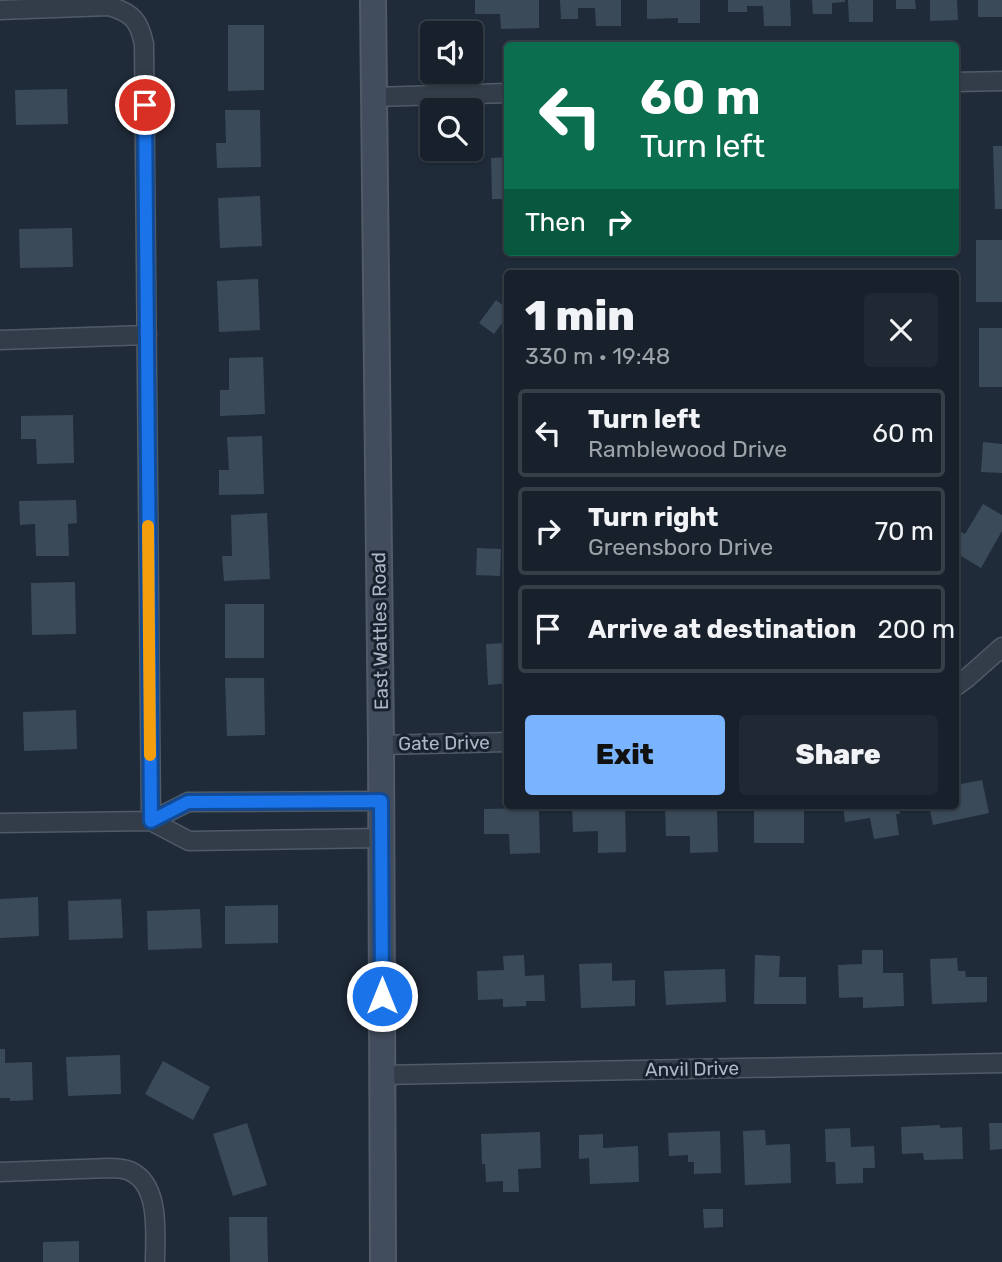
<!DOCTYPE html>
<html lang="en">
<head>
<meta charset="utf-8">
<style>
	body { margin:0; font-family:Rubik,sans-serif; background:#202833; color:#f1f3f6; height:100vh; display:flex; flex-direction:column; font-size:26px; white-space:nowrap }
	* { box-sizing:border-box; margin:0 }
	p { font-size:23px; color:#9ea3a9 }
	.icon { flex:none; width:38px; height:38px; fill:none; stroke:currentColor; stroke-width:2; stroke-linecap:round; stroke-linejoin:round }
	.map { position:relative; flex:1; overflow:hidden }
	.side { position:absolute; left:504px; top:270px; width:455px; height:539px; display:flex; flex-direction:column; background:#17202b; border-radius:7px; box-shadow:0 2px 5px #0004,0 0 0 2px #363e47 }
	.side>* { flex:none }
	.guide { position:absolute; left:504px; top:42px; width:455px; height:214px; border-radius:7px; box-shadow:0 2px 5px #0004,0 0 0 2px #363e47; background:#0b6e4f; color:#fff; overflow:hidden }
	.buttons { position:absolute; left:420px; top:21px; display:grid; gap:14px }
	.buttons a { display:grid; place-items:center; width:63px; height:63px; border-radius:7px; background:#17202b; box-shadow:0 2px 5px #0004,0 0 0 2px #363e47; font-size:35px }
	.pin { position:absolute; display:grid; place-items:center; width:60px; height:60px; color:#fff; margin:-30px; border:4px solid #fff; border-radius:50%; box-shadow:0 2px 7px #0007 }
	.me { position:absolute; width:77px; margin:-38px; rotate:0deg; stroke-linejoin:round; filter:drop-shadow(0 0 5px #0008) }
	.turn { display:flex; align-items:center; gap:24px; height:147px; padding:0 21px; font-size:32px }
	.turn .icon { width:91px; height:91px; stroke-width:2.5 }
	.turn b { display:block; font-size:49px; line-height:60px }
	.then { display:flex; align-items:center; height:66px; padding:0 21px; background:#0003; gap:14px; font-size:26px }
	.round { display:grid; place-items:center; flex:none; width:74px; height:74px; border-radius:7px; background:#202833 }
	.summary { display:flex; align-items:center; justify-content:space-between; height:119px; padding:0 21px }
	h1 { font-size:42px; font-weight:800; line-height:52px }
	.cta { display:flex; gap:14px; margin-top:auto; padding:14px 21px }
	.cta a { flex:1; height:80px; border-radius:7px; background:#7ab3fe; color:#111; font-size:28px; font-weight:800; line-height:80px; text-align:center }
	.cta a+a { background:#202833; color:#f1f3f6 }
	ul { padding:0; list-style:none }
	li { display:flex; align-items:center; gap:21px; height:88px; margin:0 14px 10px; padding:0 7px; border:4px solid #363e47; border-radius:7px }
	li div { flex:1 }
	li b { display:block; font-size:26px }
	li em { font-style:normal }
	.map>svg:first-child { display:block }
	.building { fill:#3b4a59 }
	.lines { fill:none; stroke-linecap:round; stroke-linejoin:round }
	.street-casing { stroke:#505b67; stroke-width:21 }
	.secondary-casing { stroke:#505b67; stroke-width:28 }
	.street { stroke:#333d4a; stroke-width:18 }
	.secondary { stroke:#414c5d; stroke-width:24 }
	.route-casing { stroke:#114b97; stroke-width:18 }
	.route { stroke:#1a73e8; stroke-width:12 }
	.slow { stroke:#f59e0b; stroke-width:12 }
	.labels { text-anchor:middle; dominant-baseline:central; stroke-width:6; stroke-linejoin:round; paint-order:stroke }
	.street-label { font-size:19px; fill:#adb8c6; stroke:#18222e }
</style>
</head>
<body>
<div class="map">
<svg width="1002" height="1262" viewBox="0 0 1002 1262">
	<rect width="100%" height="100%" fill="#1f2b39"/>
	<path class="building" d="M475,0H539V28L501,29L500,14H475Z
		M560,0H621V26H596L595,8H578V19H561Z
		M647,0H700V23H678V18L647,19Z
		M728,0H790L791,26H764L763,6H747V12H728Z
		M812,0H845V2L832,3V14H813Z
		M848,0H873V22H849Z
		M896,0H915L916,9H896Z
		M930,0H957L958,20L930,21Z
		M978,0H1002V17H978Z
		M228,25H264V90L228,91Z
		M67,89L68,124L16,125L15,90Z
		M225,110H260L261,167L217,168L216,143H226Z
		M993,146H1002V209H995Z
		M508,157V199H492L491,158Z
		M260,196L262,246L220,248L218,198Z
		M72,228L73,267L20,268L19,229Z
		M976,240H1002V302H976Z
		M258,279L260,330L219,332L217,281Z
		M496,300L508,309V315L494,334L479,323Z
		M979,328H1002V387H979Z
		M263,357L265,414L220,416V390H229V358Z
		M73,415L74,463L37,464L36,439H21V416Z
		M262,436L264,494L219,495V470H229L227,437Z
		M983,442L1002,444V473L981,472Z
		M76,500L77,523L68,524L69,556H36L35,524L20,525L19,501Z
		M983,504L1002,515V531L981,568L956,553V529L965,534Z
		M267,513L270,579L224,581L222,556H232L231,515Z
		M477,548L501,549L500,576L476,575Z
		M75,582L76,634L32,635L31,583Z
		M225,604H264V658H225Z
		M507,643L508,683L488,685L486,644Z
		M225,678H264L265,735L227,736Z
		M76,710L77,749L24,751L23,712Z
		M982,780L989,813L933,825L929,805H956V785Z
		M572,805H625L626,852L598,853V831L573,832Z
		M754,805H804V843H754Z
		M843,805H899L900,814H896L899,835L874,839L870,818L845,822Z
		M717,806L718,852L690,853V836H666L665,807Z
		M539,808L540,853L510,854L509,834H484V809Z
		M38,897L39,936L0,938V899Z
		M121,899L123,938L69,940L68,901Z
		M278,905V943L225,944V906Z
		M200,909L202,948L148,950L147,911Z
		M862,950H883V973H903L904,1006L863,1008V997L839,998L838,965L862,964Z
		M524,955L525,976L544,975L545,1001H526V1006L503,1007V999L478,1000L477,971L504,970L503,956Z
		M755,955L780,956L779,977H806V1004H754Z
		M957,958L958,971H965L966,977H987V1002L932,1004L930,959Z
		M612,963V981L635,980V1006L581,1008L579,964Z
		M725,969L726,1002L666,1005L664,971Z
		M0,1049H5V1063L32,1062L33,1100L10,1101V1098H0Z
		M120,1055L121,1094L68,1096L66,1057Z
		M163,1061L210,1087L193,1120L145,1094Z
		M247,1123L267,1185L233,1196L213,1134Z
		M989,1123H1002V1149L990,1150Z
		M940,1125V1128L962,1127L963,1159L924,1160L923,1153L902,1154L901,1127Z
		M850,1128L851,1147L874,1146L875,1168H863V1183L836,1184L835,1162H826L825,1129Z
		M765,1130L766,1145L790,1144L791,1183L745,1185L743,1131Z
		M720,1131L721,1173L694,1174V1162H688V1155L669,1156L668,1133Z
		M540,1132L541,1168L518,1169L519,1192H503V1181L486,1182L485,1164H482L481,1134Z
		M603,1134V1148L638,1146L639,1182L590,1184L589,1158L579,1159V1135Z
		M703,1209H723V1227L704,1228Z
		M229,1217H267L268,1262H230Z
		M79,1241V1262H43V1242Z"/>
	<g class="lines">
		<defs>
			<path id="street" d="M0,10L109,6C132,13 139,20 144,44L151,821
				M956,82L1002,81
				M374,97L508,93
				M0,340L147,335
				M956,686L967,678L1002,647
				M381,745L508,742
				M151,821L189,841L381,838
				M0,823L151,821L188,802L381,801
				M382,1075L1002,1063
				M0,1172L109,1168C116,1168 123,1168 130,1171C161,1185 155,1235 155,1262"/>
			<path id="secondary" d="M373,0L381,745L383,1262"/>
		</defs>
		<use href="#street" class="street-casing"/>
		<use href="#secondary" class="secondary-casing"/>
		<use href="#street" class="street"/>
		<use href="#secondary" class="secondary"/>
	</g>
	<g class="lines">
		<defs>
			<path id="route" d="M145,105L151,821L188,802L381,801L382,996"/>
		</defs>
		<use href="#route" class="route-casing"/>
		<use href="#route" class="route"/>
		<path class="slow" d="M148,526L150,755"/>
	</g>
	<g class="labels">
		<g class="street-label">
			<text transform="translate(380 631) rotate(-91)">East Wattles Road</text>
			<text transform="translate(444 743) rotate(-1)">Gate Drive</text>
			<text transform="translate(692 1069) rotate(-1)">Anvil Drive</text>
		</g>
	</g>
</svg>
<div class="buttons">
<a><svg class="icon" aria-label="sound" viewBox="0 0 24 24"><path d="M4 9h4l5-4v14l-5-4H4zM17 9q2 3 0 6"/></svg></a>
<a><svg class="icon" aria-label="search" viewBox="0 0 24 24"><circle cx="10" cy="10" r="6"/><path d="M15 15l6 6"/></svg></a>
</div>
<div class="pin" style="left:145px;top:105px;background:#d93025"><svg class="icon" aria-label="arrive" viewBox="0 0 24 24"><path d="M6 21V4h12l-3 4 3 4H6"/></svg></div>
<svg class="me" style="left:382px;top:996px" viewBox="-20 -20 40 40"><circle r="17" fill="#1a73e8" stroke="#fff" stroke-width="3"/><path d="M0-11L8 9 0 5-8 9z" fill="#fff"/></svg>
<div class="guide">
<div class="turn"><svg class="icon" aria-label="left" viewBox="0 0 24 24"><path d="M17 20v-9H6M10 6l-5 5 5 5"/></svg><div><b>60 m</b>Turn left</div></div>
<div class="then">Then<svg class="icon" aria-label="right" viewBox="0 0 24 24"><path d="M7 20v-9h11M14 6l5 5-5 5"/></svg></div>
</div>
<section class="side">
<div class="summary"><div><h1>1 min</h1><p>330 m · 19:48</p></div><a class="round"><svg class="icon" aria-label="close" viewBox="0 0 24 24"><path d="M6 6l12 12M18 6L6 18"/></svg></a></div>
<ul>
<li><svg class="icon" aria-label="left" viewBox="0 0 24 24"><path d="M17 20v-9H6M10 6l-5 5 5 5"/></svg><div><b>Turn left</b><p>Ramblewood Drive</p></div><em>60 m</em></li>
<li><svg class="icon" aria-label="right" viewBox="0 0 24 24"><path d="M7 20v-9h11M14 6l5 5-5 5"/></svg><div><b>Turn right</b><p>Greensboro Drive</p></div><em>70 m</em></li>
<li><svg class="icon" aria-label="arrive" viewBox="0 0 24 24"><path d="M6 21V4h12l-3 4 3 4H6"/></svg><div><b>Arrive at destination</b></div><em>200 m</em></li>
</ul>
<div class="cta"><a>Exit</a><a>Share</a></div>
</section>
</div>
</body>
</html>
